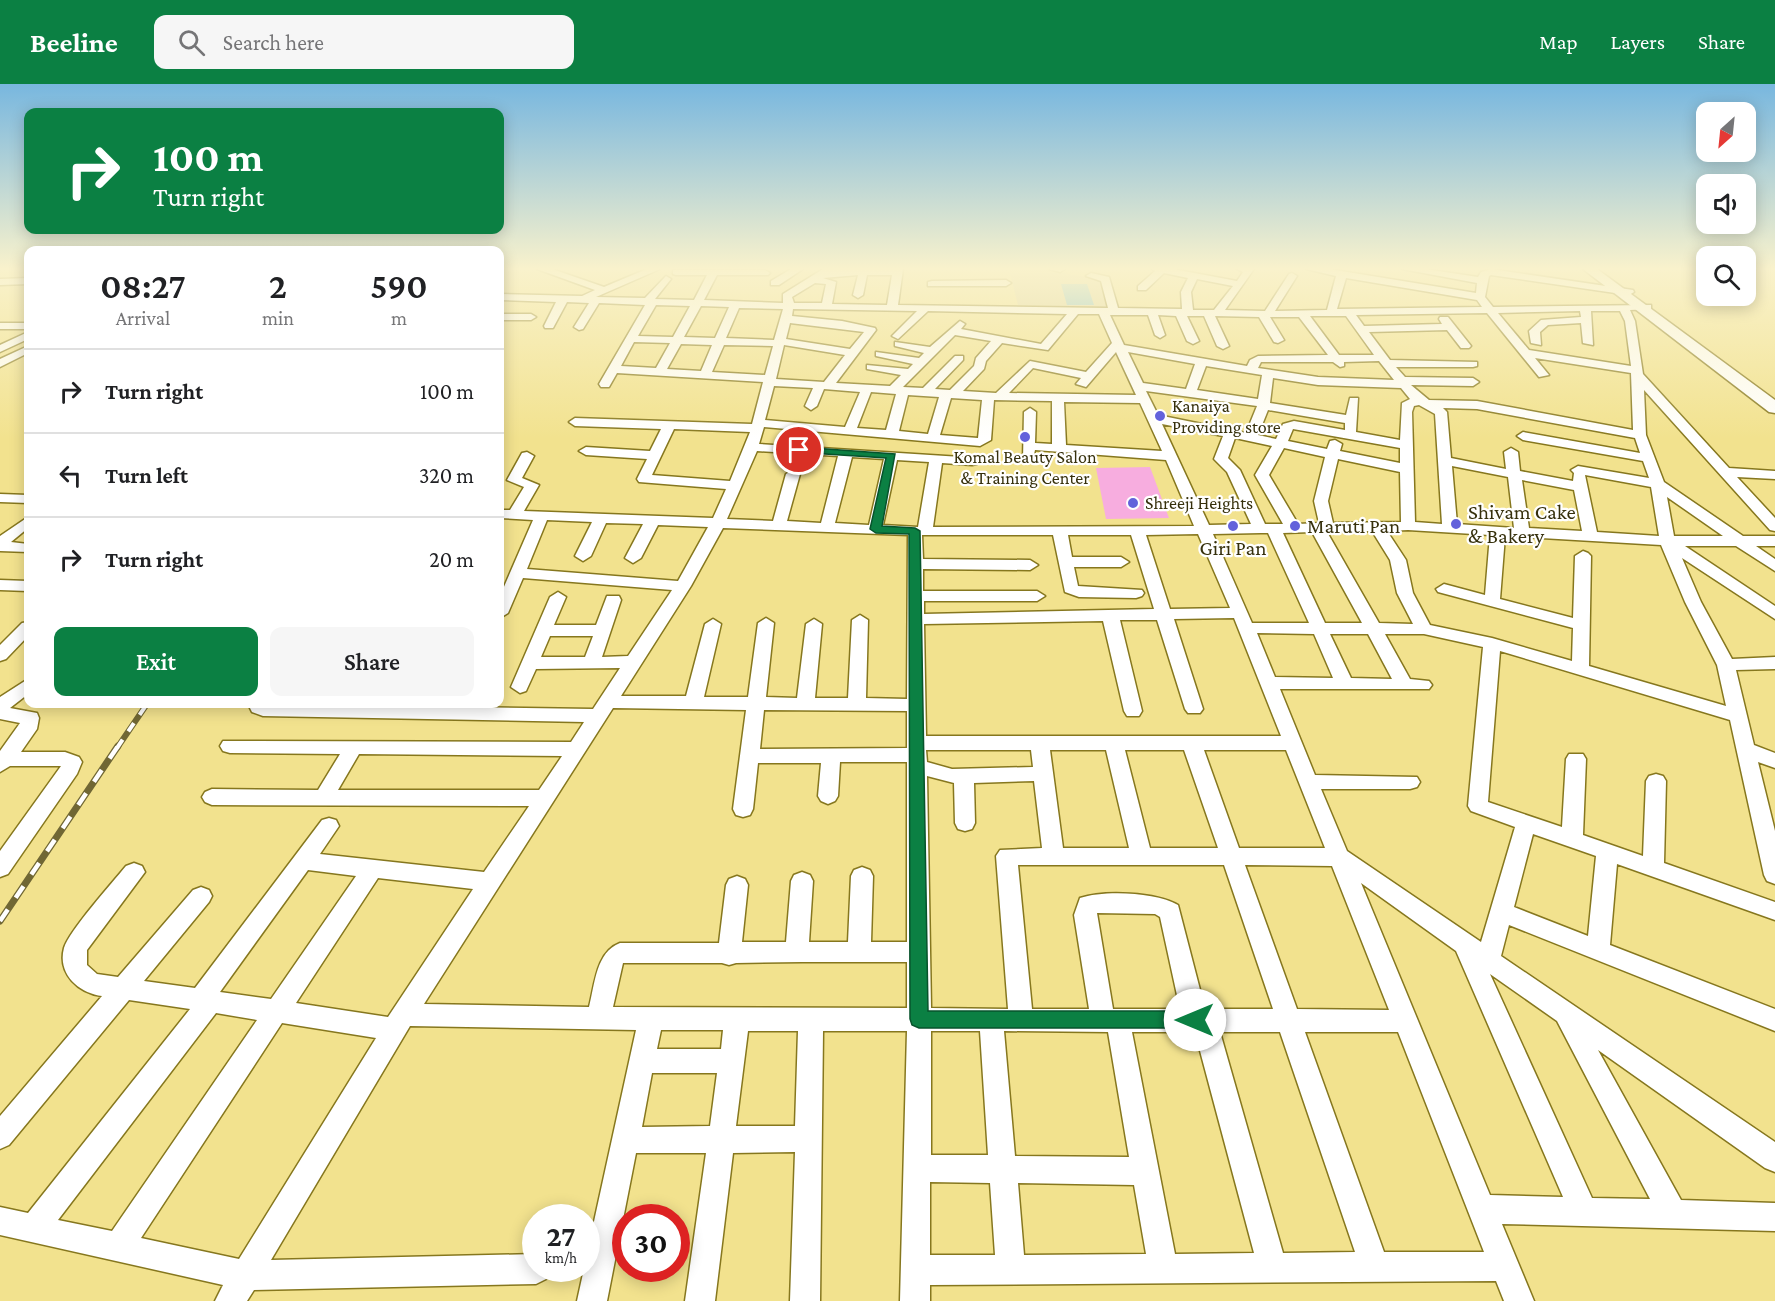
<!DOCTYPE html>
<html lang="en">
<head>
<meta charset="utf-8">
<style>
	body { margin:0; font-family:"Crimson Pro",serif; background:#f6f6f6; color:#202124; height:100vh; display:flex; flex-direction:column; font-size:22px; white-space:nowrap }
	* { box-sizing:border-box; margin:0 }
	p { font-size:20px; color:#757577 }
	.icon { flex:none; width:33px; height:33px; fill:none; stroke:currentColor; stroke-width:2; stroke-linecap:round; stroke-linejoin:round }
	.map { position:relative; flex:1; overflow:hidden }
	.panel { position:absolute; left:24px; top:162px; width:480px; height:462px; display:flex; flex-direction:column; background:#fff; border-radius:12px; box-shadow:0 3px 15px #0003 }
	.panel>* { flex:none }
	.hud { position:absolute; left:24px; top:24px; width:480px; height:126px; border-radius:12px; box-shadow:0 3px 15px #0003; background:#0b8043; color:#fff; overflow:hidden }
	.needle { width:39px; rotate:207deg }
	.tools { position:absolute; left:1696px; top:18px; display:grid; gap:12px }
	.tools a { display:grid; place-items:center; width:60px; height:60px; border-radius:12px; background:#fff; box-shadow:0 3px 15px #0003; font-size:30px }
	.speed { position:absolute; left:522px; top:1120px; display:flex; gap:12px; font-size:30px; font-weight:700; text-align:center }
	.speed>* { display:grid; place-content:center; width:78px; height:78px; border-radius:50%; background:#fff; box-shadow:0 3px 15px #0003; line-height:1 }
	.speed small { font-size:15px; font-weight:400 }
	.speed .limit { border:9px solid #d22; background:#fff; color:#111 }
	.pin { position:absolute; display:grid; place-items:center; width:51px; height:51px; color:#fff; margin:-26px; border:3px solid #fff; border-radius:50%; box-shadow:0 2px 6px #0007 }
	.me { position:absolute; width:66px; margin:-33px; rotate:270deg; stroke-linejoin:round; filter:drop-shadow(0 0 4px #0008) }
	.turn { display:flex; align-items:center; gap:21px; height:126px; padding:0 30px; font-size:27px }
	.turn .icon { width:78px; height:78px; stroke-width:2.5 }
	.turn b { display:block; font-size:42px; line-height:51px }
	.eta { display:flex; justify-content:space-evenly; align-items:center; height:102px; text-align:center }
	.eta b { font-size:36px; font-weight:600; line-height:42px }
	.action { display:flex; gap:12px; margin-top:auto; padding:12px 30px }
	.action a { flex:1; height:69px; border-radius:12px; background:#0b8043; color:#fff; font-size:24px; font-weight:600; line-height:69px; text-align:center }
	.action a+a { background:#f6f6f6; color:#202124 }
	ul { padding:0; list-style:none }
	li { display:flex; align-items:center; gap:18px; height:84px; padding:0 30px; border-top:2px solid #e0e0e0 }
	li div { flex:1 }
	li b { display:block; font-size:22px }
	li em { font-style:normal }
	header { display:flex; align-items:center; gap:36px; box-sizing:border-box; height:84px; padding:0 30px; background:#0b8043; color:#fff }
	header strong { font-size:28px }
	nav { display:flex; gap:33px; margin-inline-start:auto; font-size:21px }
	.search { width:420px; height:54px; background:#f6f6f6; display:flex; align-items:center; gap:15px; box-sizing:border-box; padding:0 21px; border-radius:12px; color:#757577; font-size:22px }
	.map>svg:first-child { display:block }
	.green { fill:#dcd29c }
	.water { fill:#71bcd2 }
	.building { fill:#f7addf }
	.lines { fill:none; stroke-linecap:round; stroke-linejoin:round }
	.minor-casing { stroke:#86771e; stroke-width:3 }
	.major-casing { stroke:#86771e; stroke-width:3 }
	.minor { fill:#fff; fill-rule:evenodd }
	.major { fill:#fff; fill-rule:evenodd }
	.rail-far1-casing { stroke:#706734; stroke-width:6 }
	.rail-casing { stroke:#706734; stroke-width:7 }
	.rail-far1 { stroke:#fff; stroke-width:4; stroke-dasharray:10; stroke-linecap:butt }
	.rail { stroke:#fff; stroke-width:4.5; stroke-dasharray:14; stroke-linecap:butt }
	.route { fill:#0b8043; stroke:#07532c; stroke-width:1.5 }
	.poi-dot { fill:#6362db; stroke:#fff; stroke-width:2 }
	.labels { text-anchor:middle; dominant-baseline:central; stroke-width:4.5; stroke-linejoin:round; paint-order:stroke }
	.far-poi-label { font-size:18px; fill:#36300c; stroke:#fff; text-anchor:start }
	.poi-label { font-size:21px; fill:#36300c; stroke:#fff; text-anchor:start }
</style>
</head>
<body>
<header>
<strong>Beeline</strong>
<div class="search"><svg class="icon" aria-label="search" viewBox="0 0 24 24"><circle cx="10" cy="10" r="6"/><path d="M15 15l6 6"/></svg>Search here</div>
<nav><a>Map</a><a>Layers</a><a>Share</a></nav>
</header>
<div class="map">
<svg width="1775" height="1217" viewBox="0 0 1775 1217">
	<rect width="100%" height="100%" fill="#f2e28e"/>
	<path class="green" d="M1009,185H1041L1103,196L1113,223L1018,221Z"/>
	<path class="water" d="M1061,200H1087L1094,221H1067Z"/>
	<path class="building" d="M1150,383L1169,434L1106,435L1096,384Z"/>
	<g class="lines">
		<defs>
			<path id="minor" d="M537,185H552L604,203L647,185H660L596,213L645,214L666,192L671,195L655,215L694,216L707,191H676L673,190V186H765L770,189L768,191H717L704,216L783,219V210L823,185H903L898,221L1108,224L1101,197L1086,192L1091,189L1109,193L1118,224L1182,225L1181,208L1188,194L1164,189L1146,206H1138V202L1155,187L1152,185H1173L1237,197L1243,188L1237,185H1254L1225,226L1265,227L1289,190L1292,189L1297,192L1275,227L1327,226L1336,192L1306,185H1329L1476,209L1477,199L1402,185H1425L1478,193L1481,188L1491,185L1633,206L1634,208L1629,211L1491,191L1489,192L1485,213L1493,223L1651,221V225L1630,226L1635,237L1643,290L1729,384L1775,387V395L1737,393L1775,434V447L1770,446L1644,306L1646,351L1664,398L1743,452H1775V462H1756L1775,475V487L1736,462H1685L1775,522V535L1682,474L1701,518L1732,575L1775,573V585L1736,586L1754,661L1775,669V684L1758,678L1775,747V800L1767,797L1764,791L1730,636L1500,567L1488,718L1562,743L1566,675L1569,670H1583L1586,675L1583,751L1643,772L1646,697L1649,692L1656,690L1663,692L1666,697L1664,779L1775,818V836L1617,780L1610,861L1775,925V947L1509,841L1501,872L1775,1058V1088L1765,1084L1598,966L1681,1116L1775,1119V1147L1502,1140L1534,1217H1504L1496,1197L930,1201V1217H900L907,947H823L820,1217H790L795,1068L733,1069L715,1217H685L706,1069H636L607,1217H577L584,1185H586V1174L636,946L410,942L271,1176L536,1170V1185H551L546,1195L536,1200L254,1206L247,1217H215L223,1201L0,1151V1123L28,1129L190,925L129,916L9,1061L0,1065V1032L102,912C79,909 57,890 64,864C69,847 113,798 126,782L134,779L142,782L145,788L87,866V881L97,890L118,893L193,806L201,803L209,806L212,812L209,818L144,897L195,904L322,736L329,734L336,736L339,742L320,770L484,788L529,722L212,721L205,718L202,713L205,708L212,705L318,706L340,670L230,669L223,667L220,662L223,657L571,658L584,638L263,632L252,628L248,620L593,625L620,584L536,585L526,607L520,609L511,603L550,513L558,508L566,513L554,541H596L607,512H619L621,516L602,573L628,572L672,506L523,494L508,529L500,534V512L533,436L500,434V426H510L524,403L507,396L522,369L527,368L534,372L522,394L539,401L524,427L713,434L726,405L639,398L637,395L647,375L586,371L579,367L586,363L650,367L661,345L575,342L569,338L575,334L752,340L763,298L617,289L609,303H601L599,300L645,221L599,219L583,245L579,246L574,243L589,219L567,218L553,244H545L544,242L556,218L500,216V210L582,212L595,206ZM858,191L853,211L858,214L863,211L867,191H892L887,221L832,220L836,198L823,194ZM1346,194L1477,216L1482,223L1337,225ZM1197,195L1233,202L1214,226H1193L1191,208ZM815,199L826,200L822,219H794L792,213ZM656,221L690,222L673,253L638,252ZM701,222L729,223L715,254L684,253ZM739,224L783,225L774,256L726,254ZM793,225L917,227L892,252L898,255L928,227L1067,230L1041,260L961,245L965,240L960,237L930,263L895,258V262L924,269L919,274L876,268V272L913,280L908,285L867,281V285L901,291L890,302L836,299L876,246L875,244L842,237L792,232ZM1580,227L1581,233L1541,236L1529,247L1531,259L1541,261L1540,248L1548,241L1581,239L1583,259L1593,261L1591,227H1620L1625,237L1631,282L1529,266L1498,229ZM1487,229L1539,293L1549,291L1535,274L1631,289L1633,346L1477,317L1429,316L1411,301L1473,302L1479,298L1473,294L1405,293L1396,283H1473L1477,282V278L1390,276L1369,248L1447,246L1461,264H1469L1471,262L1448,233H1440L1439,235L1442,240L1364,242L1356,231ZM1078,230H1099L1112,259L1086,288L1030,277L996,309L963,307L984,285L986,277L1002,259L1048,266ZM1110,231H1148L1155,251L1160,254L1165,251L1158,231L1176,232L1187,257L1193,260L1199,257L1187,232H1204L1217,262L1223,265L1229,262L1215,232L1259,233L1274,258L1278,259L1284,256L1270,233H1299L1328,271L1258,272L1250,276L1247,282L1124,261ZM1310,232H1346L1374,271H1339ZM790,239L864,248L850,265L786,255ZM955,251L991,257L976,274L974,282L950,306L935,305L963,276V272H955L923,304L903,303ZM634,258L670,259L656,284L621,282ZM681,260L712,261L701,287L667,285ZM724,261L773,262L765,291L712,288ZM784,261L845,271L824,298L776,295ZM1116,268L1136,311L1009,309L1033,284L1081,294L1076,300L1086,303ZM1128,268L1195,280L1186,305L1143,299ZM1379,277L1394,296L1318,293L1258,284L1261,278H1333L1340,283L1344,282V278ZM1206,282L1262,291L1258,315L1197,306ZM1273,294L1318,301L1401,304L1410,315L1402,319L1400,356L1356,348L1358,314H1350L1346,331L1270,319ZM774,302L813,304L805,322L811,326L817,322L824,305L860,308L845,343L765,336ZM1146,307L1257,322L1246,349L1158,331ZM871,308L896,310L886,346L857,344ZM908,311L939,313L928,350L899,347ZM951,314L982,316L978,354L940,351ZM994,316L1052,317V360L1035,359L1036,328L1030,324L1024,328L1023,375H1033L1035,366L1166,376L1194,442L933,443L942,379L972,381L977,380V374L759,360L764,343L980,362L991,356ZM1064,318L1140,319L1162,367L1066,361ZM1419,321L1435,330L1442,440L1415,438L1412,328L1414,322ZM1443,324L1477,325L1635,354L1640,369L1523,348L1517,352L1523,356L1643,377L1649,394L1578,382L1571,386L1574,389L1573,397L1520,387L1518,368L1511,364L1504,368L1506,385L1451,374L1447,328ZM1268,326L1345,339V346L1294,337L1283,340L1276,355L1258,351ZM1162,340L1223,352L1214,375L1227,388L1251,440L1209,441ZM674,345L750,348L730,397L652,391ZM1293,345L1400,364V379L1340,367L1342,360L1335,356L1330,357L1327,365L1288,357ZM1235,354L1272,362L1255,391L1283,440H1265L1240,386L1228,374ZM1284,364L1325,373L1314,417L1319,439L1298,440L1269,391ZM757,367L838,372L821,439L787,437L800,390L793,386L786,390L773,437L727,435ZM852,373L884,375L869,441L835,439ZM1338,375L1400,388L1401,438L1333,439L1328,417ZM897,376L929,378L918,443L883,441ZM1452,382L1508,393L1514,444L1457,440ZM1585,391L1651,403L1659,452L1597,448ZM1522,396L1574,406L1582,447L1529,444ZM1667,413L1723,452H1674ZM547,436L592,438L575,472L583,477L591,472L606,439L643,440L625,474L633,479L641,474L658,441L708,443L678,497L527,485ZM723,444L908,451L907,615L866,614L868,536L860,531L852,536L848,614H815L822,540L814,535L806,540L797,614L766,613L774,539L766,534L758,539L748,613H704L721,540L713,535L705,540L686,612H621L691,502ZM1408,446L1490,451L1485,511L1444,500L1436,505L1438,508L1573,544L1572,577L1492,554L1430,541L1413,509L1406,476L1387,447ZM1372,447L1390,476L1397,509L1413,540L1379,539L1327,448ZM1312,448L1362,539H1325L1283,449ZM1261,449H1268L1309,539H1252L1213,450ZM1198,450L1230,524L1170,525L1146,451ZM922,451H1053L1065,508L1079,513L1136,514L1142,512L1144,509L1142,506L1078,502L1074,483H1121L1129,478L1121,473H1072L1068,451H1131L1154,525L924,530V517H1037L1045,512L1037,507H923V485L1030,486L1038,481L1030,476L923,475ZM1505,452L1661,461L1685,518L1717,581L1726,622L1589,582L1591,472L1588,469L1583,467L1575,472L1573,534L1500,515ZM1234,534L1281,652H926L924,540L1103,537L1124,627L1127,632H1139L1142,627L1120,536H1157L1185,625L1188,629H1200L1203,625L1174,535ZM1257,549L1314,550L1333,594L1275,593ZM1330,550H1368L1392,595L1351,594ZM1385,550H1424L1483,563L1468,722L1471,727L1515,743L1481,858L1347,767L1321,705H1410L1417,703L1420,698L1417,693L1315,691L1280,605H1429L1432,601L1429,597L1410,595ZM550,552H593L585,573H541ZM613,624L746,626L733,725L736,731L743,733L750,731L753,725L758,679H821L818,712L821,717L828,720L835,717L838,712L840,678H907V858H871L873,792L870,786L862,783L854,786L851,792L848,858H809L813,797L810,791L802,788L794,791L791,797L786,858H742L748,801L745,795L737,792L729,795L726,801L719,859H620C596,868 595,900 589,923L424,920ZM764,626L907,627V664L760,665ZM926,666H1031L1033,683L952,685L927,678ZM1050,666H1106L1129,764H1063ZM1125,666H1184L1218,764H1150ZM1204,666H1286L1325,764H1239ZM359,670L562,672L539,706H338ZM927,692L954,699L955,739L958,745L965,747L972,745L975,739L974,699L1034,697L1042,764L1000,766L996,772L1008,925L931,924ZM1533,750L1596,772L1588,852L1514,823ZM1018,781H1224L1273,925H1205L1178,821C1156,808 1104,806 1080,814L1074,831L1089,925H1032ZM1245,781L1332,782L1389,926L1297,925ZM308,786L356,792L271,915L220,908ZM378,794L473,805L388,933L296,919ZM1361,799L1456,867L1563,1113L1490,1111ZM1097,829L1155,830L1160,833L1180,925H1113ZM802,878H907V924L613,923L623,879H722L729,881L736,879ZM1490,890L1557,937L1650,1115L1592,1114ZM216,929L257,936L112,1147L58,1136ZM282,939L376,954L239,1175L141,1154ZM661,946H723L721,965H657ZM748,947H798L795,1042H736ZM931,947H980L988,1071H931ZM1004,947L1108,948L1129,1073L1015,1072ZM1132,948H1195L1254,1169L1175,1170ZM1220,948H1280L1355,1168L1283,1169ZM1305,948H1398L1484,1168H1384ZM652,989H717L710,1042L642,1043ZM930,1098L990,1099L995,1171H930ZM1018,1099L1134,1101L1146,1170L1024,1171Z
				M791,185H803L779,201H771V197Z
				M1049,185H1065L1060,188Z
				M28,194V200L0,201V195Z
				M932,197L1006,196L1011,199L1006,202H928V198Z
				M500,230H531L536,233L531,236H500Z
				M0,239H28V245H0Z
				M28,248V255L0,268V261Z
				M28,262V269L0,283V275Z
				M0,410L28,411V419L0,418Z
				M28,433V444L11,458L28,460V468L0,467V452Z
				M0,496L28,497V507L0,506Z
				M28,538V552L6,575L0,577V561L22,539Z
				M28,595V610L10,624L37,629L39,634L37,645L21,668H65L79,673L82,678L77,690L8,790L0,793V767L61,682H10L0,688V667L20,639L0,635V613Z"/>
			<path id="major" d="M1583,185H1597L1775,316V329L1769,328Z"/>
		</defs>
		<use href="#minor" class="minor-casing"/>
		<use href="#major" class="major-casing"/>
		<use href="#minor" class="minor"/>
		<use href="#major" class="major"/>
		<defs>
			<path id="rail-far1" d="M117,664L147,620"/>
			<path id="rail" d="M0,837L118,662"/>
		</defs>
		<use href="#rail-far1" class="rail-far1-casing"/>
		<use href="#rail" class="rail-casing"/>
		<use href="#rail-far1" class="rail-far1"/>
		<use href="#rail" class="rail"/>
	</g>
	<linearGradient id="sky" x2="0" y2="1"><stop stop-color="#78b7df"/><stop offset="0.52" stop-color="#f9f2cc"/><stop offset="1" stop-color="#f9f2cc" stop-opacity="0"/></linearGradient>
	<rect width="1775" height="355" fill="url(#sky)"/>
	<path class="route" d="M799,363L895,370L882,442L915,444L920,447L928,927H1195L1202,930L1205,936L1202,942L1195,944H919L912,941L910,935L909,450L876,449L870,445L886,374L795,368L794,366Z"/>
	<g class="poi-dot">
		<circle cx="1160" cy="332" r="6"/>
		<circle cx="1025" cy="353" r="6"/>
		<circle cx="1133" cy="419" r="6"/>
		<circle cx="1456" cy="440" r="6"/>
		<circle cx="1233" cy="442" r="6"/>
		<circle cx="1295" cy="442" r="6"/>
	</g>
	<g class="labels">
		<g class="far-poi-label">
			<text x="1172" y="322">Kanaiya<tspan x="1172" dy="21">Providing store</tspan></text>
			<text x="1025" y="373" text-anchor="middle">Komal Beauty Salon<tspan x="1025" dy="21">&amp; Training Center</tspan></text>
			<text x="1145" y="419">Shreeji Heights</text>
		</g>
		<g class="poi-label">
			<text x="1468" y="428">Shivam Cake<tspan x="1468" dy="24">&amp; Bakery</tspan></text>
			<text x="1307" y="442">Maruti Pan</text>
			<text x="1233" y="464" text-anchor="middle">Giri Pan</text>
		</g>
	</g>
</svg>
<div class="tools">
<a><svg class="needle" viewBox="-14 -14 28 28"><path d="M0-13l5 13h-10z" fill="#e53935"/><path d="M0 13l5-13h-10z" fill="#757577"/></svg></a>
<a><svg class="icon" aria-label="sound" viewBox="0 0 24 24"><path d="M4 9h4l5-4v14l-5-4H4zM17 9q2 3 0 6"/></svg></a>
<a><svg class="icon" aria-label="search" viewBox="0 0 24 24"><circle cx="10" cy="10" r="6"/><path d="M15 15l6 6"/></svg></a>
</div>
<div class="speed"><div>27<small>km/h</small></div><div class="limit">30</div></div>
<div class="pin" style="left:799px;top:366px;background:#d93025"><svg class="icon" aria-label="arrive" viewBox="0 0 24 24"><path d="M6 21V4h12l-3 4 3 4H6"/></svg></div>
<svg class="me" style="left:1195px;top:936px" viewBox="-20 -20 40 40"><circle r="19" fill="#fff"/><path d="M0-13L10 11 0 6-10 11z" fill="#0b8043"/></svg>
<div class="hud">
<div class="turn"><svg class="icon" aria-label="right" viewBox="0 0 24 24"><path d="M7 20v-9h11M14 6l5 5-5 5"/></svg><div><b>100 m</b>Turn right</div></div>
</div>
<section class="panel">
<div class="eta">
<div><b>08:27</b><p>Arrival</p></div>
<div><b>2</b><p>min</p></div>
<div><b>590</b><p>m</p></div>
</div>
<ul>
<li><svg class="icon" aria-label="right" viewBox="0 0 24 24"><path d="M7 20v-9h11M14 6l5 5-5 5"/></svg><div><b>Turn right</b></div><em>100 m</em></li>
<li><svg class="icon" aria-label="left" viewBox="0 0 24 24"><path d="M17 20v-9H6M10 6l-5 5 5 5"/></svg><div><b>Turn left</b></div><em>320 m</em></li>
<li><svg class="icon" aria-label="right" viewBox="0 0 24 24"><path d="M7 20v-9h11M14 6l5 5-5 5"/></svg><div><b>Turn right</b></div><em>20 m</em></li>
</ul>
<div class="action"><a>Exit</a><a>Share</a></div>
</section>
</div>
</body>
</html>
